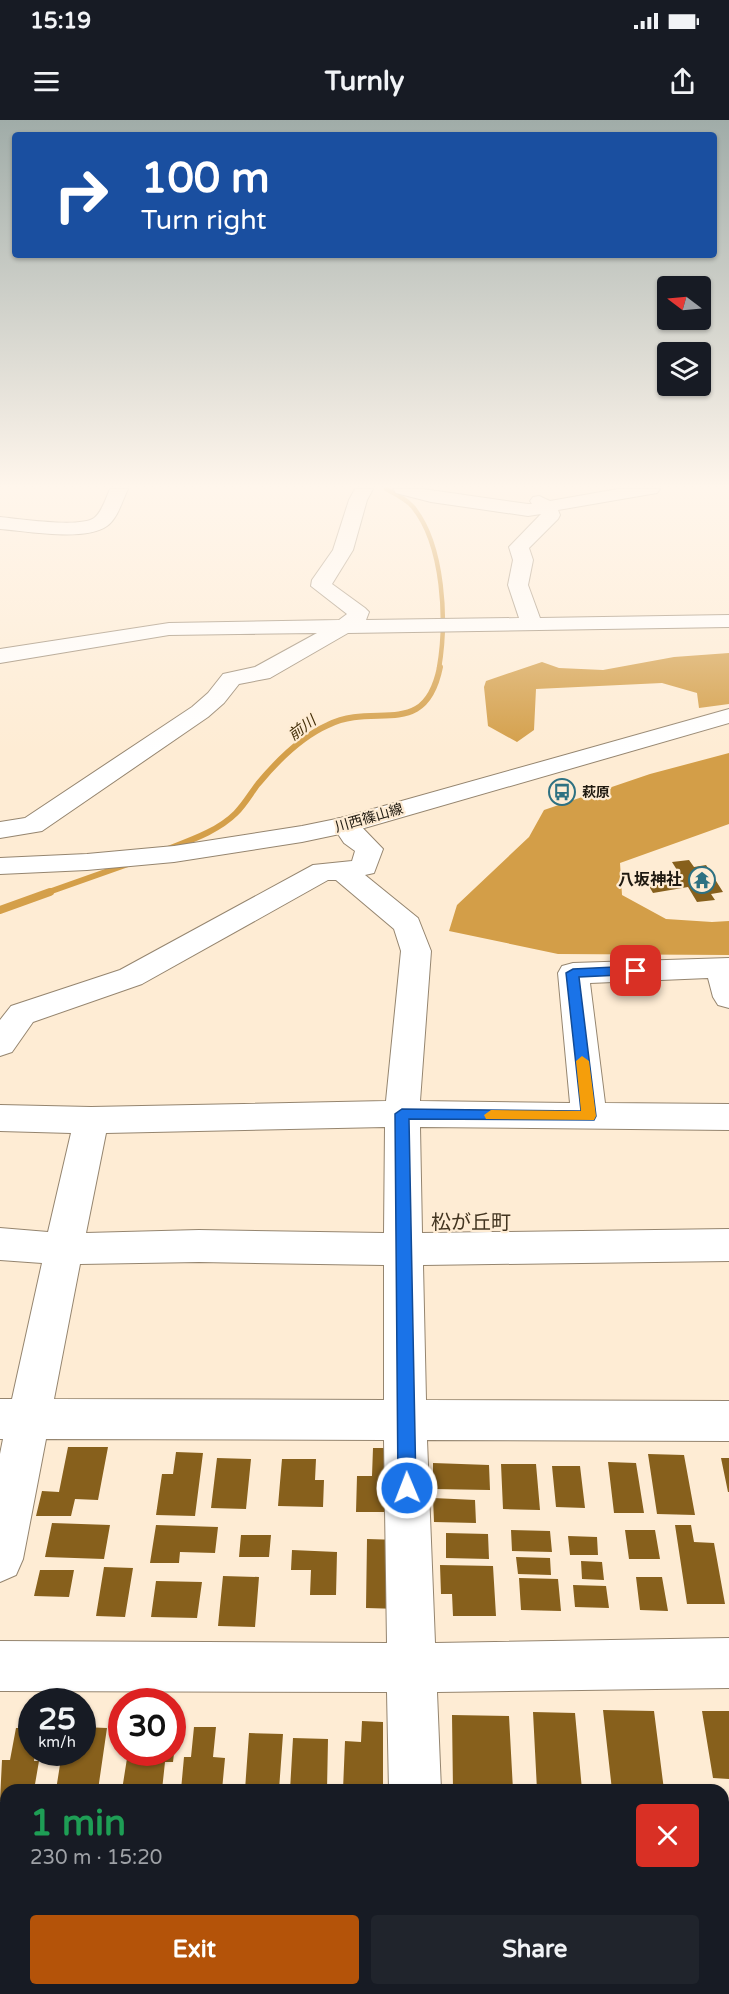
<!DOCTYPE html>
<html lang="en">
<head>
<meta charset="utf-8">
<style>
	body { margin:0; font-family:"Varela Round","Noto Sans JP",sans-serif; background:#20242c; color:#f1f3f6; height:100vh; display:flex; flex-direction:column; font-size:22px; white-space:nowrap }
	* { box-sizing:border-box; margin:0 }
	p { font-size:20px; color:#9ea1a6 }
	.icon { flex:none; width:33px; height:33px; fill:none; stroke:currentColor; stroke-width:2; stroke-linecap:round; stroke-linejoin:round }
	.map { position:relative; flex:1; overflow:hidden }
	.side { position:absolute; left:0px; top:1664px; width:729px; height:212px; display:flex; flex-direction:column; background:#171b24; border-radius:18px 18px 0 0; box-shadow:0 2px 4px #0004 }
	.side>* { flex:none }
	.hud { position:absolute; left:12px; top:12px; width:705px; height:126px; border-radius:6px; box-shadow:0 2px 4px #0004; background:#1a4fa0; color:#fff; overflow:hidden }
	.needle { width:39px; rotate:286deg }
	.buttons { position:absolute; left:657px; top:156px; display:grid; gap:12px }
	.buttons a { display:grid; place-items:center; width:54px; height:54px; border-radius:6px; background:#171b24; box-shadow:0 2px 4px #0004; font-size:30px }
	.speed { position:absolute; left:18px; top:1568px; display:flex; gap:12px; font-size:30px; font-weight:700; text-align:center }
	.speed>* { display:grid; place-content:center; width:78px; height:78px; border-radius:50%; background:#171b24; box-shadow:0 2px 4px #0004; line-height:1 }
	.speed small { font-size:15px; font-weight:400 }
	.speed .limit { border:9px solid #d22; background:#fff; color:#111 }
	.pin { position:absolute; display:grid; place-items:center; width:51px; height:51px; color:#fff; margin:-26px; border-radius:12px; box-shadow:0 3px 9px #0006 }
	.me { position:absolute; width:66px; margin:-33px; rotate:359deg; stroke-linejoin:round; filter:drop-shadow(0 0 4px #0008) }
	.turn { display:flex; align-items:center; gap:21px; height:126px; padding:0 30px; font-size:27px }
	.turn .icon { width:78px; height:78px; stroke-width:2.5 }
	.turn b { display:block; font-size:42px; line-height:51px }
	.round { display:grid; place-items:center; flex:none; width:63px; height:63px; border-radius:6px; background:#20242c }
	.summary { display:flex; align-items:center; justify-content:space-between; height:102px; padding:0 30px }
	h1 { font-size:36px; font-weight:700; line-height:45px; color:#1e9e55 }
	.button { display:flex; gap:12px; margin-top:auto; padding:12px 30px }
	.button a { flex:1; height:69px; border-radius:6px; background:#b45309; color:#fff; font-size:24px; font-weight:700; line-height:69px; text-align:center }
	.button a+a { background:#20242c; color:#f1f3f6 }
	.status { display:flex; justify-content:space-between; align-items:center; height:42px; padding:0 30px; background:#171b24; direction:ltr }
	.status svg { height:16px; fill:currentColor }
	header { display:flex; justify-content:space-between; align-items:center; height:78px; padding:0 30px; background:#171b24; font-size:27px; font-weight:700 }
	.map>svg:first-child { display:block }
	.forest { fill:#d39e48 }
	.lines { fill:none; stroke-linecap:round; stroke-linejoin:round }
	.stream-far2 { stroke:#d49f49; stroke-width:4.5 }
	.stream-far1 { stroke:#d49f49; stroke-width:6 }
	.stream { stroke:#d49f49; stroke-width:8 }
	.building { fill:#87601c }
	.minor-casing { stroke:#95856f; stroke-width:2 }
	.major-casing { stroke:#95856f; stroke-width:2 }
	.minor { fill:#fff; fill-rule:evenodd }
	.major { fill:#fff; fill-rule:evenodd }
	.route { fill:#1a73e8; stroke:#114b97; stroke-width:1.5 }
	.slow { fill:#f59e0b }
	.labels { text-anchor:middle; dominant-baseline:central; stroke-width:4.5; stroke-linejoin:round; paint-order:stroke }
	.far-poi-label { font-size:14px; font-weight:bold; fill:#1f1910; stroke:#feecd4; text-anchor:start }
	.far-street-label { font-size:14px; fill:#1f1910; stroke:#feecd4 }
	.far-water-label { font-size:15px; font-style:italic; fill:#422d06; stroke:#feecd4 }
	.poi-label { font-size:16px; font-weight:bold; fill:#1f1910; stroke:#feecd4; text-anchor:end }
	.quarter-label { font-size:20px; fill:#423420; stroke:#feecd4 }
</style>
</head>
<body>
<div class="status"><b>15:19</b><svg viewBox="0 0 49 12"><path d="M0 12V9h3v3zM5 12V6h3v6zM10 12V3h3v9zM15 12V0h3v12zM26 1h20v11H26zM47 4h2v5h-2z"/></svg></div>
<header><svg class="icon" aria-label="menu" viewBox="0 0 24 24"><path d="M4 6h16M4 12h16M4 18h16"/></svg>Turnly<svg class="icon" aria-label="share" viewBox="0 0 24 24"><path d="M12 15V3M7 8l5-5 5 5M5 13v7h14v-7"/></svg></header>
<div class="map">
<svg width="729" height="1874" viewBox="0 0 729 1874">
	<rect width="100%" height="100%" fill="#feecd4"/>
	<path class="forest" d="M729,533V584L699,588L697,573L662,563L536,569L534,610L517,622L488,606L484,567L486,561L542,542L559,548L603,550L674,537Z
		M729,633V704L620,743L622,775L666,799L712,802L729,801V835L558,834L449,811L457,785L529,717L544,690L650,654Z"/>
	<g class="lines">
		<path class="stream-far2" d="M386,369C396,374 406,379 413,387C444,425 447,502 439,548"/>
		<path class="stream-far1" d="M168,729C191,720 218,711 236,693C245,684 251,673 258,664C277,641 301,617 328,605C376,581 425,621 440,547
			M46,773L128,744"/>
		<path class="stream" d="M0,790L50,772"/>
	</g>
	<path class="building" d="M689,740L694,747L706,745L723,772L711,774L715,780L697,782L688,767L653,773L646,761L682,758L672,742Z
		M68,1327H108L98,1380L75,1379L71,1396H36L42,1371L59,1372Z
		M373,1328H397V1392H356L357,1356H372Z
		M176,1332L203,1333L195,1396L156,1395L162,1354H173Z
		M648,1334L684,1335L695,1395L657,1394Z
		M217,1338L251,1339L246,1389L211,1388Z
		M721,1338H729V1372H728Z
		M282,1339H316L315,1360H324L323,1387L278,1386Z
		M608,1342L636,1343L644,1393H614Z
		M433,1343L489,1345L490,1370L433,1369Z
		M501,1344H536L540,1390L503,1389Z
		M552,1346H580L585,1388L556,1387Z
		M433,1378L475,1380L476,1403L434,1402Z
		M52,1403L110,1405L104,1439L45,1437Z
		M156,1405L218,1407L215,1433L180,1432L179,1443H150Z
		M675,1405H691L694,1422L714,1423L725,1484H687Z
		M511,1410L550,1411L552,1432L512,1431Z
		M625,1410H655L660,1439H629Z
		M446,1413L488,1414L489,1439L446,1438Z
		M241,1415H271L269,1437H239Z
		M568,1416L597,1417L598,1435H570Z
		M367,1419L400,1420V1489L366,1488Z
		M292,1430L337,1432L336,1475H310L311,1450H291Z
		M516,1437L550,1438L551,1455L518,1454Z
		M581,1441L602,1442L604,1460L582,1459Z
		M440,1445L493,1446L496,1496H453L452,1474H441Z
		M104,1447L133,1448L125,1497L96,1496Z
		M40,1450H74L69,1477L34,1476Z
		M223,1456L259,1457L255,1507L218,1506Z
		M636,1457H662L668,1491L640,1490Z
		M519,1458L558,1459L561,1491L521,1490Z
		M156,1461L202,1462L197,1498L151,1497Z
		M573,1465L606,1466L609,1488L575,1487Z
		M603,1590L654,1591L664,1670H612Z
		M702,1591H729V1659L713,1658Z
		M533,1592L575,1593L582,1670H537Z
		M452,1595L509,1596L513,1670H453Z
		M362,1601L383,1602V1670H343L345,1621L361,1622Z
		M82,1607L107,1608L98,1670H56L62,1632H82Z
		M172,1607H177L173,1642H165L162,1670H122L128,1632H172Z
		M194,1607H216L213,1637L225,1638L222,1670H181L184,1637H191Z
		M16,1608H32V1632H35L34,1641H39L34,1670H6V1681H0L2,1640H10Z
		M249,1613L283,1614L279,1670H245Z
		M293,1618L328,1619L327,1670H290Z
		M723,1710H729V1775H723Z
		M0,1743L6,1744V1801H0Z"/>
	<g class="lines">
		<defs>
			<path id="minor" d="M110,369H128C122,381 118,398 107,406C85,422 26,411 0,409V397C19,399 80,408 94,398C102,392 106,378 110,369Z
				M355,369H373L367,380L353,430L332,464L365,488L369,492L366,500L519,498L508,465L513,440L509,427L541,394L528,396L431,382L396,373L393,369H423L528,384H532L530,381L533,377L539,376L550,381L618,369H660L657,373L651,374L558,390L560,395L558,399L529,428L533,440L528,465L540,498L729,495V507L348,513L270,558L239,564L224,583L208,597L42,711L0,718V702L25,698L192,587L208,573L223,554L255,547L317,513L169,515L0,543V529L169,503L339,500L347,494L311,466L312,460L333,430L349,380Z
				M345,697L354,699L383,729L374,753L365,755L418,798L431,831L420,981L570,983L558,853L562,846L573,843L729,838V888L718,885L713,877L708,858L590,863L605,983L729,984V1010L420,1007L422,1113L729,1109V1141L423,1145L426,1280L729,1281V1321L427,1320L435,1523L729,1518V1568L437,1572L441,1670H389L387,1572L0,1571V1521L387,1523L384,1320L46,1319L23,1439L16,1455L0,1462V1334L3,1319H0V1279H12L42,1143L0,1140V1108L48,1112L71,1013L0,1011V985L91,987L386,981L401,831L394,809L336,760H328L142,864L33,902L12,932L0,936V900L11,886L120,850L313,745L352,741L355,731L344,723L332,705L336,699ZM385,1007L384,1113L199,1110L86,1113L106,1013ZM199,1142L384,1145V1280L54,1279L80,1144Z
				M723,1805H729V1861H723Z
				M0,1814H6V1869H12L0,1872Z
				M392,1869H450V1874H392Z"/>
			<path id="major" d="M729,589V603L354,711L302,722L174,742L87,750L0,754V738L87,734L174,726L302,706L341,698Z"/>
		</defs>
		<use href="#minor" class="minor-casing"/>
		<use href="#major" class="major-casing"/>
		<use href="#minor" class="minor"/>
		<use href="#major" class="major"/>
	</g>
	<linearGradient id="sky" x2="0" y2="1"><stop stop-color="#a0aca8"/><stop offset="0.58" stop-color="#fff6ec"/><stop offset="1" stop-color="#fff6ec" stop-opacity="0"/></linearGradient>
	<rect width="729" height="632" fill="url(#sky)"/>
	<path class="route" d="M636,846L643,851L641,854L579,857L596,996L594,1000L409,999L416,1368L413,1374L407,1377L400,1374L398,1368L395,994L402,989L581,991L566,853L573,849Z"/>
	<path class="slow" d="M582,936L589,941L596,996L594,1000L486,999L484,995L491,990L581,991L576,941Z"/>
	<defs>
		<symbol id="bus-ring" viewBox="-11 -11 22 22"><circle r="9.5" fill="#feecd4" stroke="#2e7182" stroke-width="1.5"/><path d="M-5-6H5V4H4V6H2V4H-2V6H-4V4H-5ZM-3.5-4V0h7V-4ZM-3.5 1.2v1.5H-2V1.2ZM2 1.2v1.5H3.5V1.2Z" fill="#2e7182"/></symbol>
		<symbol id="temple-ring" viewBox="-11 -11 22 22"><circle r="9.5" fill="#feecd4" stroke="#2e7182" stroke-width="1.5"/><path d="M0-6L5-2H3V0L6.5 2.5H4V6H1.5V3h-3V6H-4V2.5H-6.5L-3 0V-2H-5Z" fill="#2e7182"/></symbol>
	</defs>
	<g fill-rule="evenodd">
		<use href="#bus-ring" x="547" y="657" width="30" height="30"/>
		<use href="#temple-ring" x="687" y="745" width="30" height="30"/>
	</g>
	<g class="labels">
		<g class="far-poi-label">
			<text x="582" y="672">萩原</text>
		</g>
		<g class="far-street-label">
			<text transform="translate(369 698) rotate(-16)">川西篠山線</text>
		</g>
		<g class="far-water-label">
			<text transform="translate(302 608) rotate(-37)">前川</text>
		</g>
		<g class="poi-label">
			<text x="682" y="760">八坂神社</text>
		</g>
		<g class="quarter-label">
			<text x="471" y="1103">松が丘町</text>
		</g>
	</g>
</svg>
<div class="buttons">
<a><svg class="needle" viewBox="-14 -14 28 28"><path d="M0-13l5 13h-10z" fill="#e53935"/><path d="M0 13l5-13h-10z" fill="#9ea1a6"/></svg></a>
<a><svg class="icon" aria-label="layers" viewBox="0 0 24 24"><path d="M12 4l9 5-9 5-9-5zM3 14l9 5 9-5"/></svg></a>
</div>
<div class="speed"><div>25<small>km/h</small></div><div class="limit">30</div></div>
<div class="pin" style="left:636px;top:851px;background:#d93025"><svg class="icon" aria-label="arrive" viewBox="0 0 24 24"><path d="M6 21V4h12l-3 4 3 4H6"/></svg></div>
<svg class="me" style="left:407px;top:1368px" viewBox="-20 -20 40 40"><circle r="17" fill="#1a73e8" stroke="#fff" stroke-width="3"/><path d="M0-11L8 9 0 5-8 9z" fill="#fff"/></svg>
<div class="hud">
<div class="turn"><svg class="icon" aria-label="right" viewBox="0 0 24 24"><path d="M7 20v-9h11M14 6l5 5-5 5"/></svg><div><b>100 m</b>Turn right</div></div>
</div>
<section class="side">
<div class="summary"><div><h1>1 min</h1><p>230 m · 15:20</p></div><a class="round" style="background:#d93025;color:#fff"><svg class="icon" aria-label="close" viewBox="0 0 24 24"><path d="M6 6l12 12M18 6L6 18"/></svg></a></div>
<div class="button"><a>Exit</a><a>Share</a></div>
</section>
</div>
</body>
</html>
